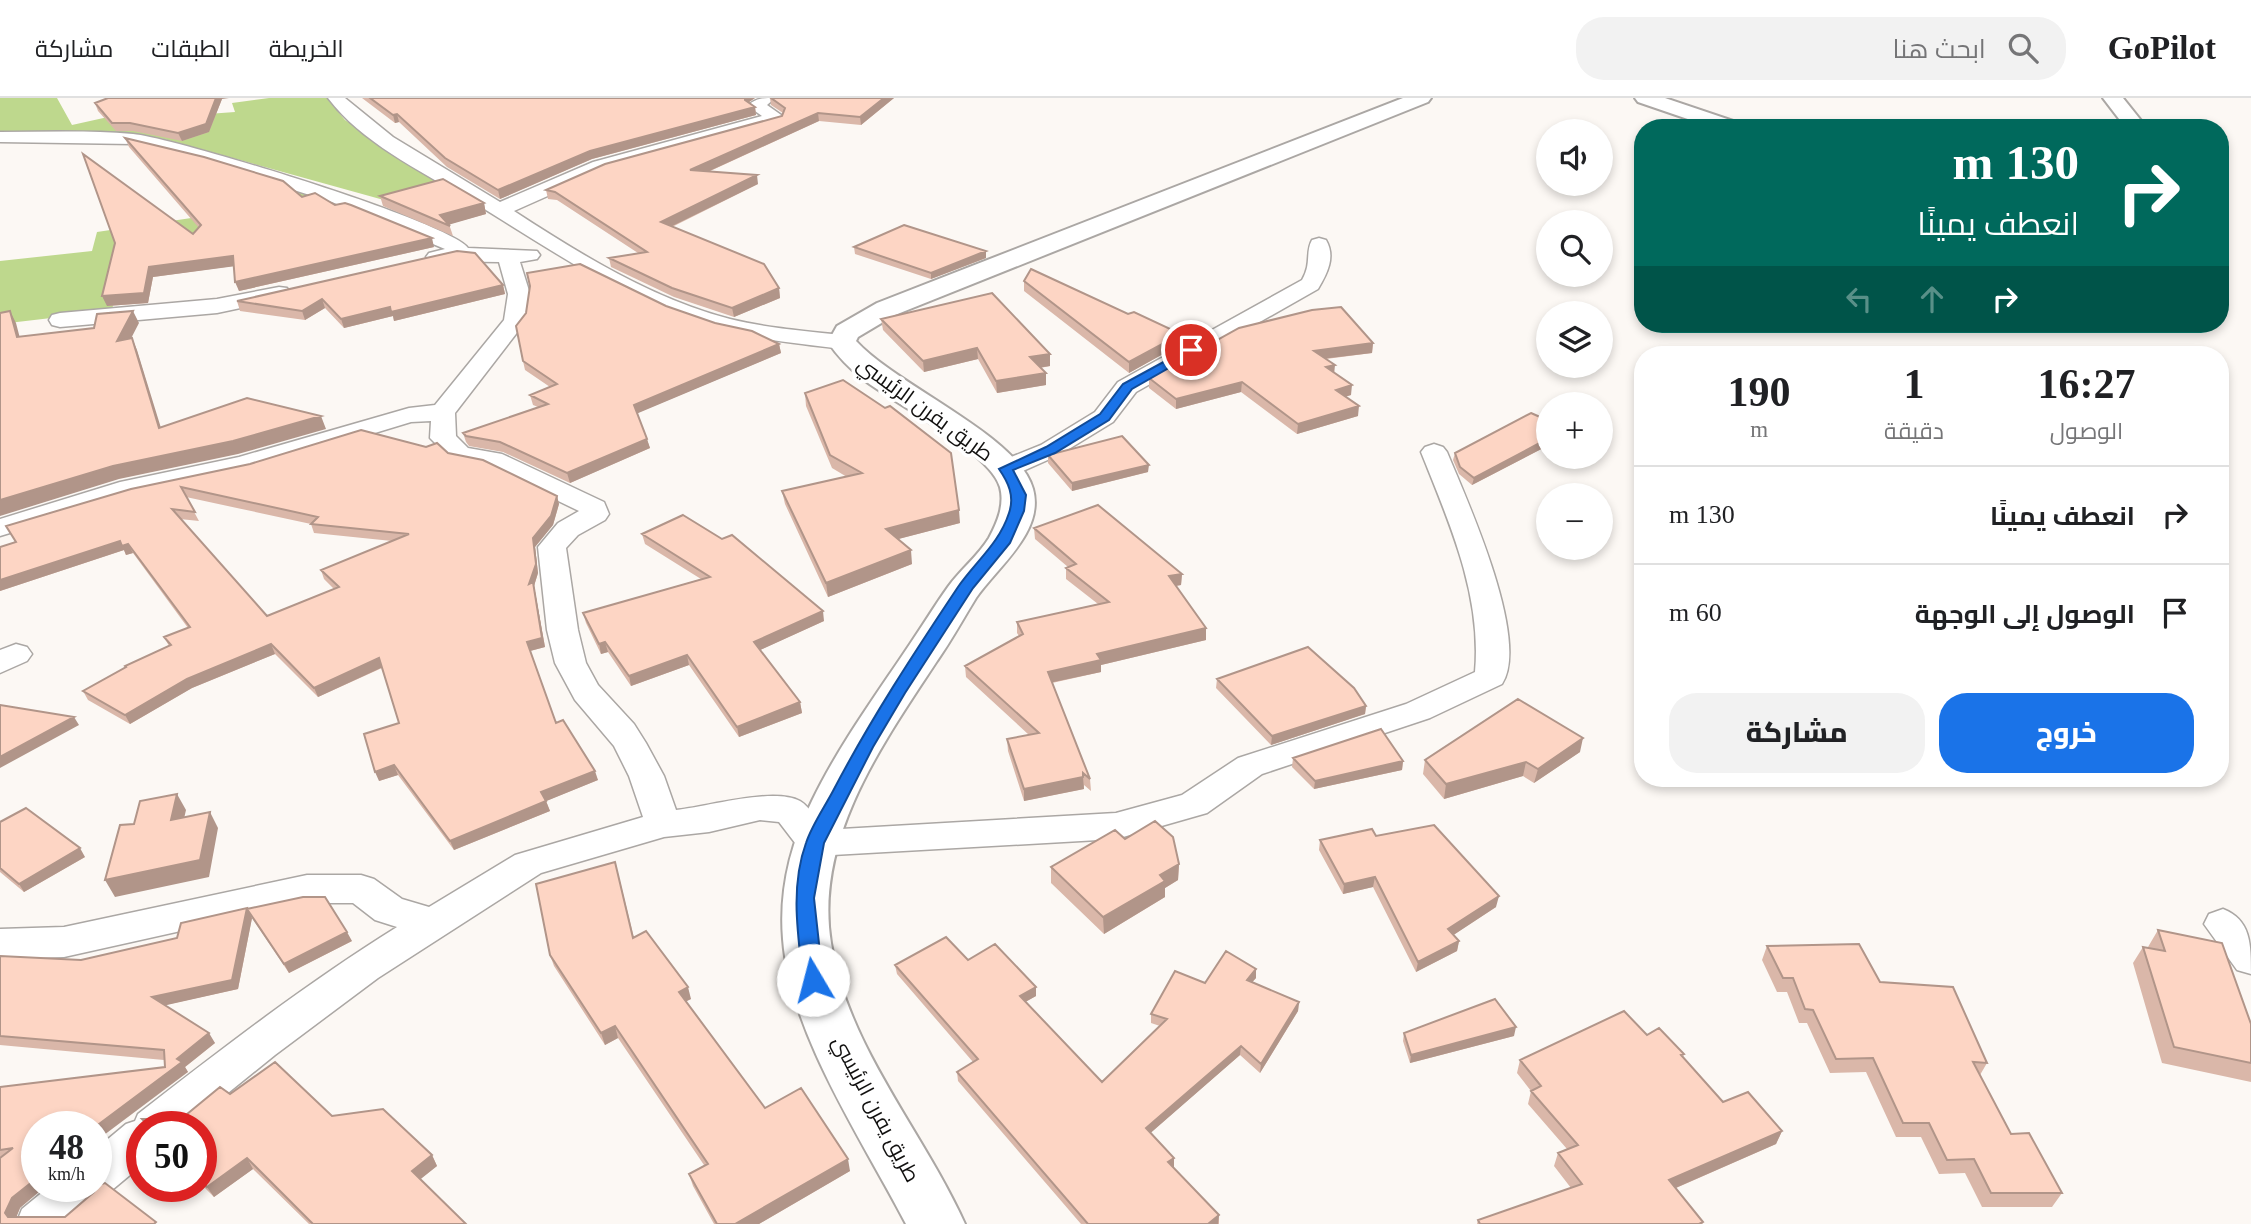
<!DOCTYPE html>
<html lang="ar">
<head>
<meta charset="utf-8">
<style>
	body { margin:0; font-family:"Times New Roman",Cairo,serif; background:#f2f2f2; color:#202124; direction:rtl; height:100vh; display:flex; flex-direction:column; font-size:26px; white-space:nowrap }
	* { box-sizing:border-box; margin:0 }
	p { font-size:23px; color:#757577 }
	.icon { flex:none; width:38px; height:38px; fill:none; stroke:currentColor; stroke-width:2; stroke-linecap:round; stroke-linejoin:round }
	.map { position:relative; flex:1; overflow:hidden; direction:ltr }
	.panel { position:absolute; left:1634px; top:248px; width:595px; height:441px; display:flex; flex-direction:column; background:#fff; border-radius:28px; box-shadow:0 4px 10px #0003; direction:rtl }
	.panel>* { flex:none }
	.banner { position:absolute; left:1634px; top:21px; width:595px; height:214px; border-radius:28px; box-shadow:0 4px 10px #0003; direction:rtl; background:#00695c; color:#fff; overflow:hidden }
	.controls { position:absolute; left:1536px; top:21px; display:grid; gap:14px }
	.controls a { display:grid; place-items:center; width:77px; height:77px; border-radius:50%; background:#fff; box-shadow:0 4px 10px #0003; font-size:35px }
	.speed { position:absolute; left:21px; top:1013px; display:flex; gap:14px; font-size:35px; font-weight:700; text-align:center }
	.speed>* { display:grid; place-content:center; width:91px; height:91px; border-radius:50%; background:#fff; box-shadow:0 4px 10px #0003; line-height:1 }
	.speed small { font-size:18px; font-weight:400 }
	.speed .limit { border:10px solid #d22; background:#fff; color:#111 }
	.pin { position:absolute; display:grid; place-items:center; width:60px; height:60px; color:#fff; margin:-30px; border:4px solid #fff; border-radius:50%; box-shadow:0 2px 7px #0007 }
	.me { position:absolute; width:77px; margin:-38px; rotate:352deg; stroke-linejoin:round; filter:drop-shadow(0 0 5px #0008) }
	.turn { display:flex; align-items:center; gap:24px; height:147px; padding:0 35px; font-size:32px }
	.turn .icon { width:91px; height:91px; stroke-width:2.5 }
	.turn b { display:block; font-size:49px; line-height:60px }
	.lanes { display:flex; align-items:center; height:66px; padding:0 35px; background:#0003; justify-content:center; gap:35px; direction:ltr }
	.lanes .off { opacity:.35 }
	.eta { display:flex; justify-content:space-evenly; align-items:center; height:119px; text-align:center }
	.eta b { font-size:42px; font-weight:800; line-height:49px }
	.action { display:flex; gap:14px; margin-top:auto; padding:14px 35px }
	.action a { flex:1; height:80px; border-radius:28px; background:#1a73e8; color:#fff; font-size:28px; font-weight:800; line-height:80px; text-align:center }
	.action a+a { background:#f2f2f2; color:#202124 }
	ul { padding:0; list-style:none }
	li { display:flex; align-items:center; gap:21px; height:98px; padding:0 35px; border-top:2px solid #e0e0e0 }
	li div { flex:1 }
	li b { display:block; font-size:26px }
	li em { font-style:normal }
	header { display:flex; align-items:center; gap:42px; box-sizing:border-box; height:98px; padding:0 35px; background:#fff; border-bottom:2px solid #e0e0e0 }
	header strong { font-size:33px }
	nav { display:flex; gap:38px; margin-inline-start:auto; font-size:24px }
	.search { width:490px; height:63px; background:#f2f2f2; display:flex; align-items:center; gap:18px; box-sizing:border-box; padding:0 24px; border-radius:28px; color:#757577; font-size:26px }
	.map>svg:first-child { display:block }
	.green { fill:#bed88d }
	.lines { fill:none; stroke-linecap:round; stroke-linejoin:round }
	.minor-casing { stroke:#aba7a4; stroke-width:3 }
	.secondary-casing { stroke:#aba7a4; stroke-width:4 }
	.minor { fill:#fff; fill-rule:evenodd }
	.secondary { fill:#fff; fill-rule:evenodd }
	.wall { fill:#dab7a9; fill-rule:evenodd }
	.shaded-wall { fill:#b19589 }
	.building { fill:#fdd5c4; stroke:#b19589; stroke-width:2; fill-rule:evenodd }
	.route { fill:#1a73e8; stroke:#114b97; stroke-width:2 }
	.labels { text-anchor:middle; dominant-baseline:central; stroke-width:7; stroke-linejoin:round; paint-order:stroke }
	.street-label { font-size:21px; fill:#11100f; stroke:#fff }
</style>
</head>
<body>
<header>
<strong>GoPilot</strong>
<div class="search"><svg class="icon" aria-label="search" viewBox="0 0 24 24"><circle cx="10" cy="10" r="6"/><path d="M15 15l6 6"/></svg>ابحث هنا</div>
<nav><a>الخريطة</a><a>الطبقات</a><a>مشاركة</a></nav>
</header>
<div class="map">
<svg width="2251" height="1126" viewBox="0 0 2251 1126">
	<rect width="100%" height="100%" fill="#fcf8f4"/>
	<path class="green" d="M0,0H57L72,27L153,9V20L235,14L232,5L269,0H327L345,22L460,94L409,109L164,41L137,37L0,40Z
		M298,92L336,107L132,159L111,213L0,226V163L92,153L97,134L198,119Z"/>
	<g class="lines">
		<defs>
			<path id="minor" d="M328,0H345L393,39L500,104L593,64L762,18L748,8C755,0 764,0 775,0L767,7L784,19L782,23L606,72L514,113C580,156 652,201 730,221C767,230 805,233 842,237L850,239L853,244L850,249L842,251C794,245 746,241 700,226C614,198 542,145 466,100C419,72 361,44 328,0Z
				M0,34C44,34 89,32 133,36C175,40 450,124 468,150L537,153L540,157L537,161L520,164L530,196L526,223L455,315L456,338L468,350L502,356L604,404L609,416L605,422L578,437L566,450L578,532L586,565L598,587L634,626L646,645L664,678L676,712C707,709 773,689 800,703C809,708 818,723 824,732L1116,715L1182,697L1238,660L1406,606L1475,574C1482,497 1449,424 1421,354L1425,349L1434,346L1443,349L1447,354C1466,400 1531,542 1502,586L1430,620L1262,676L1207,715L1116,741L815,758L802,754L779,724L760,722L709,734L664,739L541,775L378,880L275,957L186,1029H142V1067L112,1092L103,1095L100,1102L73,1126H16L22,1111L50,1088H96V1051L126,1026L135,1023L138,1016C223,950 307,885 397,829L375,822L353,805H307L64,859L0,861V831L64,829L307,777H361L374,781L402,801L429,809L515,757L643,719L629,678L614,648L575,602L555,565L547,532L538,449L558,425L579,413L486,368L451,361L430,340L431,323L411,324L253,372L135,397L0,438V421L120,384L239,359L409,310L435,307L504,222L508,196L499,164L429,163L426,159L429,155L445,151L332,104L173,54L133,46L0,44Z
				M1319,140L1326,142C1336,159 1327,176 1318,191L1136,294L1113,324L1059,357L1014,377L1005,379L996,377L992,371L996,365L1041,347L1095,314L1118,284L1302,182C1312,165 1305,154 1312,142Z
				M279,189L287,190L290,195L287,200L217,215L60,229L52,227L49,222L52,217L60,215L217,201Z
				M16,546L27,549L32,556L27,563L0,575V552Z
				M2223,811C2251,822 2251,846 2251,876L2237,872L2204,826L2209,816Z"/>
			<path id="secondary" d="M1403,0H1431L1428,4L895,217L858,239L856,243C897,288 1019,338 1033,391C1045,434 997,469 976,500C963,521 951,543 937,563C883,645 814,741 831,845C848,950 922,1031 965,1126H906C863,1043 790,936 783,841C779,792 790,747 812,703C839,647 876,597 910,546C923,527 935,507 948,489C960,472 978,458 989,440C997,425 1005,407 1000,389C990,354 895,306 864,282C850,271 838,259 828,244L837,228L877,205Z
				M1635,0H1665L1742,26L1745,30H1714L1638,4Z
				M2103,0H2123L2147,30H2126Z"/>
		</defs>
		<use href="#minor" class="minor-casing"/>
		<use href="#secondary" class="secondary-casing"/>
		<use href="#minor" class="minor"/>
		<use href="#secondary" class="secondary"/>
	</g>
	<path class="wall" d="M362,0H755L748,5L755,9L756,17L592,61L500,101L447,69L399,24L395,25Z
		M770,0H894L861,27L819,23L708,74L758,86L672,129L779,190L780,200L734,219L674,199L611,169L609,160L638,155L557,102L548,101L546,92L782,18L783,15L771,7Z
		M222,1L209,34L182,43L133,33H116L98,13L95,5Z
		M125,40L302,99L335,107L434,149L239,193L233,168L153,179L148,205L107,208L193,136L199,130L129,49Z
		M380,98L484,105L486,116L449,126L453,138L383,108Z
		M854,149L986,153V160L931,181L855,156Z
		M1024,183L1128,216L1181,236V246L1129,275L1024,193Z
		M503,187L505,196L394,223L393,218L344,230L325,210L305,222L240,213L237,203Z
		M666,208L779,246L781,255L637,315L650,350L570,385L503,354L469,348L466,344L463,335L538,309L533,307L530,297L550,289L525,272L523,263Z
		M881,221L1050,268L1040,270L1046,287L997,295L978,261L924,274L883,232Z
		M1373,245L1372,255L1326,261L1334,275L1351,297L1346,298L1358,318L1297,336L1241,294L1176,311L1149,290V280Z
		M805,295L960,425L898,441L912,466L828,499L785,406L782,393L847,379L832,370L806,308Z
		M1549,323V347L1472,387L1459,376L1453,362L1455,355Z
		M448,355L557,398L559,406L553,427L535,449L538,475L534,488L545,549L530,553L556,625L598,682L546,703L550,713L454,752L398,677L379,683L399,625L382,570L318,599L275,556L192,590L130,626L88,602L83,593L126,570L125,568L169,548L164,539L188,530L133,455L126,457L124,452L0,493V449L15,444L131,391ZM186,399L311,426L314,435L392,443L321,472L324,481L334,491L267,518L180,421L199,423Z
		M1048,357L1148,374L1072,393L1048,365Z
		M1034,430L1182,476L1181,487L1176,488L1206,530V542L1101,567V574L1052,585L1090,681L1091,693L1084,687V691L1024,703L1008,653L1007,641L1029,637L966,579L965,568L1019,538L1017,535V524L1098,506L1066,481V470L1068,469L1035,441Z
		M642,436L824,523L760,552L800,604L802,615L739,639L689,567L631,588L608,554L601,556L586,525L583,515L701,481L645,446Z
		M1217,581L1366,608L1365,616L1271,647L1216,590Z
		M1580,654L1534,685L1523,678L1444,701L1423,676L1425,662Z
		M1293,660L1403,663L1402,672L1314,691L1292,669Z
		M0,724L85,759L24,794L0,774Z
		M1376,738L1496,809L1453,837L1459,843L1457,853L1416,874L1373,789L1343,796L1319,752L1320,742Z
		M1125,741L1179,766L1178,782L1165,790V799L1104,836L1051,785V769Z
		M618,775L634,840L691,901L686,903L765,1010L850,1073L759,1126H714L693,1088L689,1076L704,1067L618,940L605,947L554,868L550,857Z
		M247,811L352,843L289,875L252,820Z
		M252,820L238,891L165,907L215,945L185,969L188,974L37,1029L20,1110L16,1119L0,1126V989L165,969L164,962L0,947V858L81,862L177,840Z
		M2158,832L2251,926V984L2162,965L2133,865L2143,849L2148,850V849Z
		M1767,848L1880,884L1987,965L1980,977L2011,1036L2062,1095L2052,1109H1982L1965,1075L1939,1076L1921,1039H1896L1866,974L1830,975L1807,925H1799L1787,894H1777L1762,862Z
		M968,862L1036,898L1025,904L1102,984L1160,928L1151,925V916L1205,885L1256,880L1252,884L1299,904L1298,913L1260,975L1240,957L1150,1035L1174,1060L1173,1069L1219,1117V1126H1081L958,983L957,974L973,964L897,876L895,867Z
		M1404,935L1514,938L1410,965L1403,943Z
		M1647,937L1684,956L1683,959L1723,1004L1782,1033L1776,1046L1676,1090L1703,1126H1477L1478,1122L1571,1090L1554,1068L1558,1055L1567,1051L1528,1006L1531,993L1517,975L1520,962Z
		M230,996L332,1018L432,1057L437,1068L420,1081L466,1126H309L253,1071L214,1099L201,1086V1029H148L142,1021H181Z"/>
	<path class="shaded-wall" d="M216,0H229L222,1L209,34L182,43L178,35Z
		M745,0H755L746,6Z
		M884,0H894L861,27L860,19Z
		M755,9L756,17L592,61L500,101L498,92L590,53Z
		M818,15L819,23L692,81L690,72Z
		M397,16L399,24L395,25L393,17Z
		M757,77L758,86L662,133L661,124Z
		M484,105L486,116L448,127L440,117Z
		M432,140L434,149L239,193L235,184Z
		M986,153V160L931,181V175Z
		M233,158L236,168L153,179L148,205L107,208L102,198L149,169Z
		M503,187L505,196L394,223L393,218L344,230L341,221L390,209Z
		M779,190L780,200L734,219L732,210Z
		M322,201L325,210L305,222L302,213Z
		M10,213L16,225L23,252L17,239Z
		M133,213L139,225L123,256L117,243Z
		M1181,236V246L1129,275V264Z
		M132,240L137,252L165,343L159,330Z
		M1373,245L1372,255L1313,262L1314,253Z
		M779,246L781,255L636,316L634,307Z
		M977,250L978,261L924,274L923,263Z
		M1050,256V268L1031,271L1030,259Z
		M1335,267L1334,277L1326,269Z
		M1046,275V287L997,295L996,283Z
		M1242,284L1241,294L1176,311V301Z
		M1352,287L1351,297L1335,302L1336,292Z
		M1359,308L1358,318L1297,336L1298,326Z
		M321,318L326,331L238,356L119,381L0,418V402L113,368Z
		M1549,340V347L1472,387L1474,380Z
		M647,341L650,350L570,385L567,375Z
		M1149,367L1148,374L1072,393V385Z
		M557,398L559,406L553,427L535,449L538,475L534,488L545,549L530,553L527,544L529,486L533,440Z
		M959,412L960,425L887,444L886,431Z
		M120,443L128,446L133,455L126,457L124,452L0,493V482Z
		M911,452L912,466L828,499L826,485Z
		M1182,476L1181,487L1168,489L1169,478Z
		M823,513L824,523L756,554L754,544Z
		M1206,530V542L1101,567V574L1049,585L1048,574L1097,556Z
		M605,544L608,554L601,556L599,546Z
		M271,546L275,556L192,590L130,626L125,617L187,581Z
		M687,557L689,567L631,588L629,578Z
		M379,560L383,569L318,599L314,590Z
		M800,604L802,615L739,639L737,629Z
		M1366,608L1365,616L1271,647L1272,638Z
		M74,619L79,627L0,670V659Z
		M1583,640L1580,654L1534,685L1538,671Z
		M1403,663L1402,672L1314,691L1315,683Z
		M1526,664L1523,678L1444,701L1446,686Z
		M394,667L398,677L379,683L375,674Z
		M595,673L598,682L544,704L541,694Z
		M1083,679L1084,691L1024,703V691Z
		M177,696L186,712L180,738L171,722Z
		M546,703L550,713L454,752L450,743Z
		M210,714L218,730L209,779L115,799L105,782Z
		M80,750L85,759L24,794L19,786Z
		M1179,766L1178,782L1165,790V799L1104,836L1103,819L1160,777Z
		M1375,779L1373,789L1343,796L1344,786Z
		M1499,798L1496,809L1446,842L1448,831Z
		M247,810L252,820L238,891L158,909L152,899Z
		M347,834L352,843L289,875L284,866Z
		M1459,843L1457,853L1416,874L1418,864Z
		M1256,871V880L1246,891L1247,882Z
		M688,889L691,901L683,905L679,894Z
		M1036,889V898L1020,907V898Z
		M1299,904L1298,913L1260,975L1261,966Z
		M615,928L618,940L605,947L601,935Z
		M1516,929L1514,938L1410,965L1411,957Z
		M209,935L215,945L185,969L188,974L96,1043V1029H95Z
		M1241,948L1240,957L1146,1039V1030Z
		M1782,1033L1776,1046L1664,1095L1669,1082Z
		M432,1057L437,1068L417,1084L412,1073Z
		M247,1060L253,1071L214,1099L207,1089Z
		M1174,1060V1069L1168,1073V1064Z
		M848,1061L850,1073L759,1126H735Z
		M37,1080V1088H46L20,1110L14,1125L5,1115L12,1100Z
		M1219,1117L1218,1126H1208Z"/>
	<path class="building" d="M108,0H216L206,26L178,35L130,25H112L95,5Z
		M370,0H745V2L755,9L590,53L498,92L445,60L397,16L393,17Z
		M771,0H884L860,19L818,15L690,72L757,77L661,124L764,166L779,190L732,210L672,190L609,160L647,154L555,94L546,92L605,66L782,18L785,10Z
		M125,40L204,59L283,83L302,99L315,95L335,107L345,105L351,107L432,140L235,184L233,158L149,169L144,195L102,198L115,145L83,56L193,136L201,127Z
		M443,81L484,105L440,117L450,128L380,98Z
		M904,127L986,153L931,175L854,149Z
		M457,153L475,155L503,187L391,214L390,209L341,221L322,201L302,213L237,203Z
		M580,166L666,208L715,225L752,233L779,246L634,307L647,341L567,375L500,344L466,338L463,335L548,306L530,297L557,286L523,263L516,228L526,215L530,188L527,175Z
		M1031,171L1128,216L1134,214L1181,236L1129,264L1024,183Z
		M992,195L1050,256L1030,259L1046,275L996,283L977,250L923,263L881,221Z
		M1341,209L1373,245L1314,253L1335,267L1326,269L1352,287L1336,292L1359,308L1298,326L1242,284L1176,301L1149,280L1239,230L1312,212Z
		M10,213L17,239L94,230L97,216L133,213L117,243L132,240L159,330L247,300L321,318L233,343L113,368L0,402V215Z
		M843,282L885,310L890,308L951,355L959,412L886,431L911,452L826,485L782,393L862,375L830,357L805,295Z
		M1531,315L1549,323V340L1474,380L1460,369L1455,355Z
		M361,332L426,349L437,345L448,355L483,362L557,398L551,418L533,440L536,466L529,486L533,484L542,540L527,544L556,625L563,622L595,673L541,694L546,703L450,743L394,667L375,674L364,636L399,625L379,560L314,590L271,546L187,581L125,617L83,593L126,569L125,568L171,547L164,539L190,529L128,446L122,448L120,443L0,482V449L16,444L6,428L131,391L250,366ZM181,389L318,419L311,426L409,436L321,472L339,489L267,518L172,411L195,414Z
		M1122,338L1149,367L1072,385L1048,357Z
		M1098,407L1182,476L1169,478L1206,530L1097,556L1101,562L1048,574L1090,681L1083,675V679L1024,691L1007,641L1039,635L965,568L1023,536L1017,524L1109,504L1066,470L1076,466L1034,430Z
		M683,417L722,441L732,437L823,513L754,544L800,604L737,629L687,557L629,578L605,544L599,546L583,515L710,479L642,436Z
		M1308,549L1354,590L1366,608L1272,638L1217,581Z
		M1518,601L1583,640L1538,671L1526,664L1446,686L1425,662Z
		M0,607L74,619L0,659Z
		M1381,631L1403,663L1315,683L1293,660Z
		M177,696L171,722L210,714L200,762L105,782L120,727L134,726L140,703Z
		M26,710L80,750L19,786L0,770V724Z
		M1155,723L1173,739L1179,766L1160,777L1165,783L1103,819L1051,769L1115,732L1125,741Z
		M1434,727L1499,798L1448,831L1459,843L1418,864L1375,779L1344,786L1320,742L1372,731L1376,738Z
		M615,764L633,840L646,833L688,889L679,894L765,1010L801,990L848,1061L735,1126H717L689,1076L708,1066L615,928L601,935L550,857L536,786Z
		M303,799H325L347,834L284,866L247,811Z
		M247,810L232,882L152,899L209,935L177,961L182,964L95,1029H37V1080L12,1100L5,1115L8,1119H65L94,1094L98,1087L105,1085L156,1124L154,1126H0V1060L13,1050L0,1052V989L165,969L164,952L0,938V858L81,862L177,840L181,825Z
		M2158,832L2222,845L2251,926V965L2174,949L2143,849L2165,853Z
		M946,839L968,862L995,846L1036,889L1020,898L1102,984L1167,921L1151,916L1175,873L1205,885L1226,853L1256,871L1247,882L1299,904L1261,966L1241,948L1146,1030L1174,1060L1168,1064L1219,1117L1208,1126H1088L957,974L978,961L895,867Z
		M1859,846L1880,884L1953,889L1987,965L1973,964L2011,1036L2029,1035L2062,1095H1991L1974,1061L1947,1062L1929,1025H1903L1873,960L1836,961L1813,912L1805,911L1793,880H1783L1767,848Z
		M1495,901L1516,929L1411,957L1404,935Z
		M1624,913L1647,937L1659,930L1684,956L1681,957L1723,1004L1748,994L1782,1033L1669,1082L1703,1124L1699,1126H1480L1478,1122L1582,1086L1558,1055L1578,1047L1531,993L1541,988L1520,962Z
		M275,964L332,1018L383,1011L432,1057L412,1073L466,1126H313L247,1060L207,1089L201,1083V1029H150L142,1021H181L220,989L230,996Z"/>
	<path class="route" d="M1191,249L1197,252L1195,255L1132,291L1109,322L1055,355L1013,372L1026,397L1024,413L1010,445L973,490L905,595L873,649L824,745L814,800L823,882L820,888L813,890L806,888L803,882C798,837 790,789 806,745C812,727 824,710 833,693C870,622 914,555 958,489C976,463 999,446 1009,415C1015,398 1008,384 999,371L1046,349L1100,316L1123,286Z"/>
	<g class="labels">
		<g class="street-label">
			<text transform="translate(925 311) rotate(36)">طريق يفرن الرئيسي</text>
			<text transform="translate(876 1011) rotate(62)">طريق يفرن الرئيسي</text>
		</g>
	</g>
</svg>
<div class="controls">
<a><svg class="icon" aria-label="sound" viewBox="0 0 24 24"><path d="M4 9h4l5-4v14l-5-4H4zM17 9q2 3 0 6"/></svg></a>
<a><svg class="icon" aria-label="search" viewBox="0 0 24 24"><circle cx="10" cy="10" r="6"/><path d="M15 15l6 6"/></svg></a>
<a><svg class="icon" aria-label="layers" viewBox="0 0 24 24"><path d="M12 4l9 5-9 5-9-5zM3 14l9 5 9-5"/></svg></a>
<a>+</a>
<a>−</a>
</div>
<div class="speed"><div>48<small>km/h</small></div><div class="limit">50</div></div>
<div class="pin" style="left:1191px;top:252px;background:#d93025"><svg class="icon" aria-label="arrive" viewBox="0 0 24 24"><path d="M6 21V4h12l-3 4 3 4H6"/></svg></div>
<svg class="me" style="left:813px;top:882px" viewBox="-20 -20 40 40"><circle r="19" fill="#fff"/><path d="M0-13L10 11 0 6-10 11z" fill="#1a73e8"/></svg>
<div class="banner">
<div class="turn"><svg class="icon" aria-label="right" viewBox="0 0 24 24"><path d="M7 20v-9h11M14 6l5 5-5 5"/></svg><div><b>130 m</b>انعطف يمينًا</div></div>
<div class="lanes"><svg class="icon off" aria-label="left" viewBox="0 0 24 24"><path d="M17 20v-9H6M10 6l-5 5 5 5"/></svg><svg class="icon off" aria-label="ahead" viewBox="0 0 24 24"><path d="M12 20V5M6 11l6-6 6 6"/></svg><svg class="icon" aria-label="right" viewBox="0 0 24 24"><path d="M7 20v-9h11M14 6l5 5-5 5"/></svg></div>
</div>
<section class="panel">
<div class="eta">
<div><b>16:27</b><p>الوصول</p></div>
<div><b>1</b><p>دقيقة</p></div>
<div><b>190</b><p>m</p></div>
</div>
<ul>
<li><svg class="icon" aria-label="right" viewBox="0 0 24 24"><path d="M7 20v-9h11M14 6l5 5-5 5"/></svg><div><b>انعطف يمينًا</b></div><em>130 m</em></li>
<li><svg class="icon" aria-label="arrive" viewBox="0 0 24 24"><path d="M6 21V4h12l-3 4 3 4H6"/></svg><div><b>الوصول إلى الوجهة</b></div><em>60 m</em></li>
</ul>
<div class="action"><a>خروج</a><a>مشاركة</a></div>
</section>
</div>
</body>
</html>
